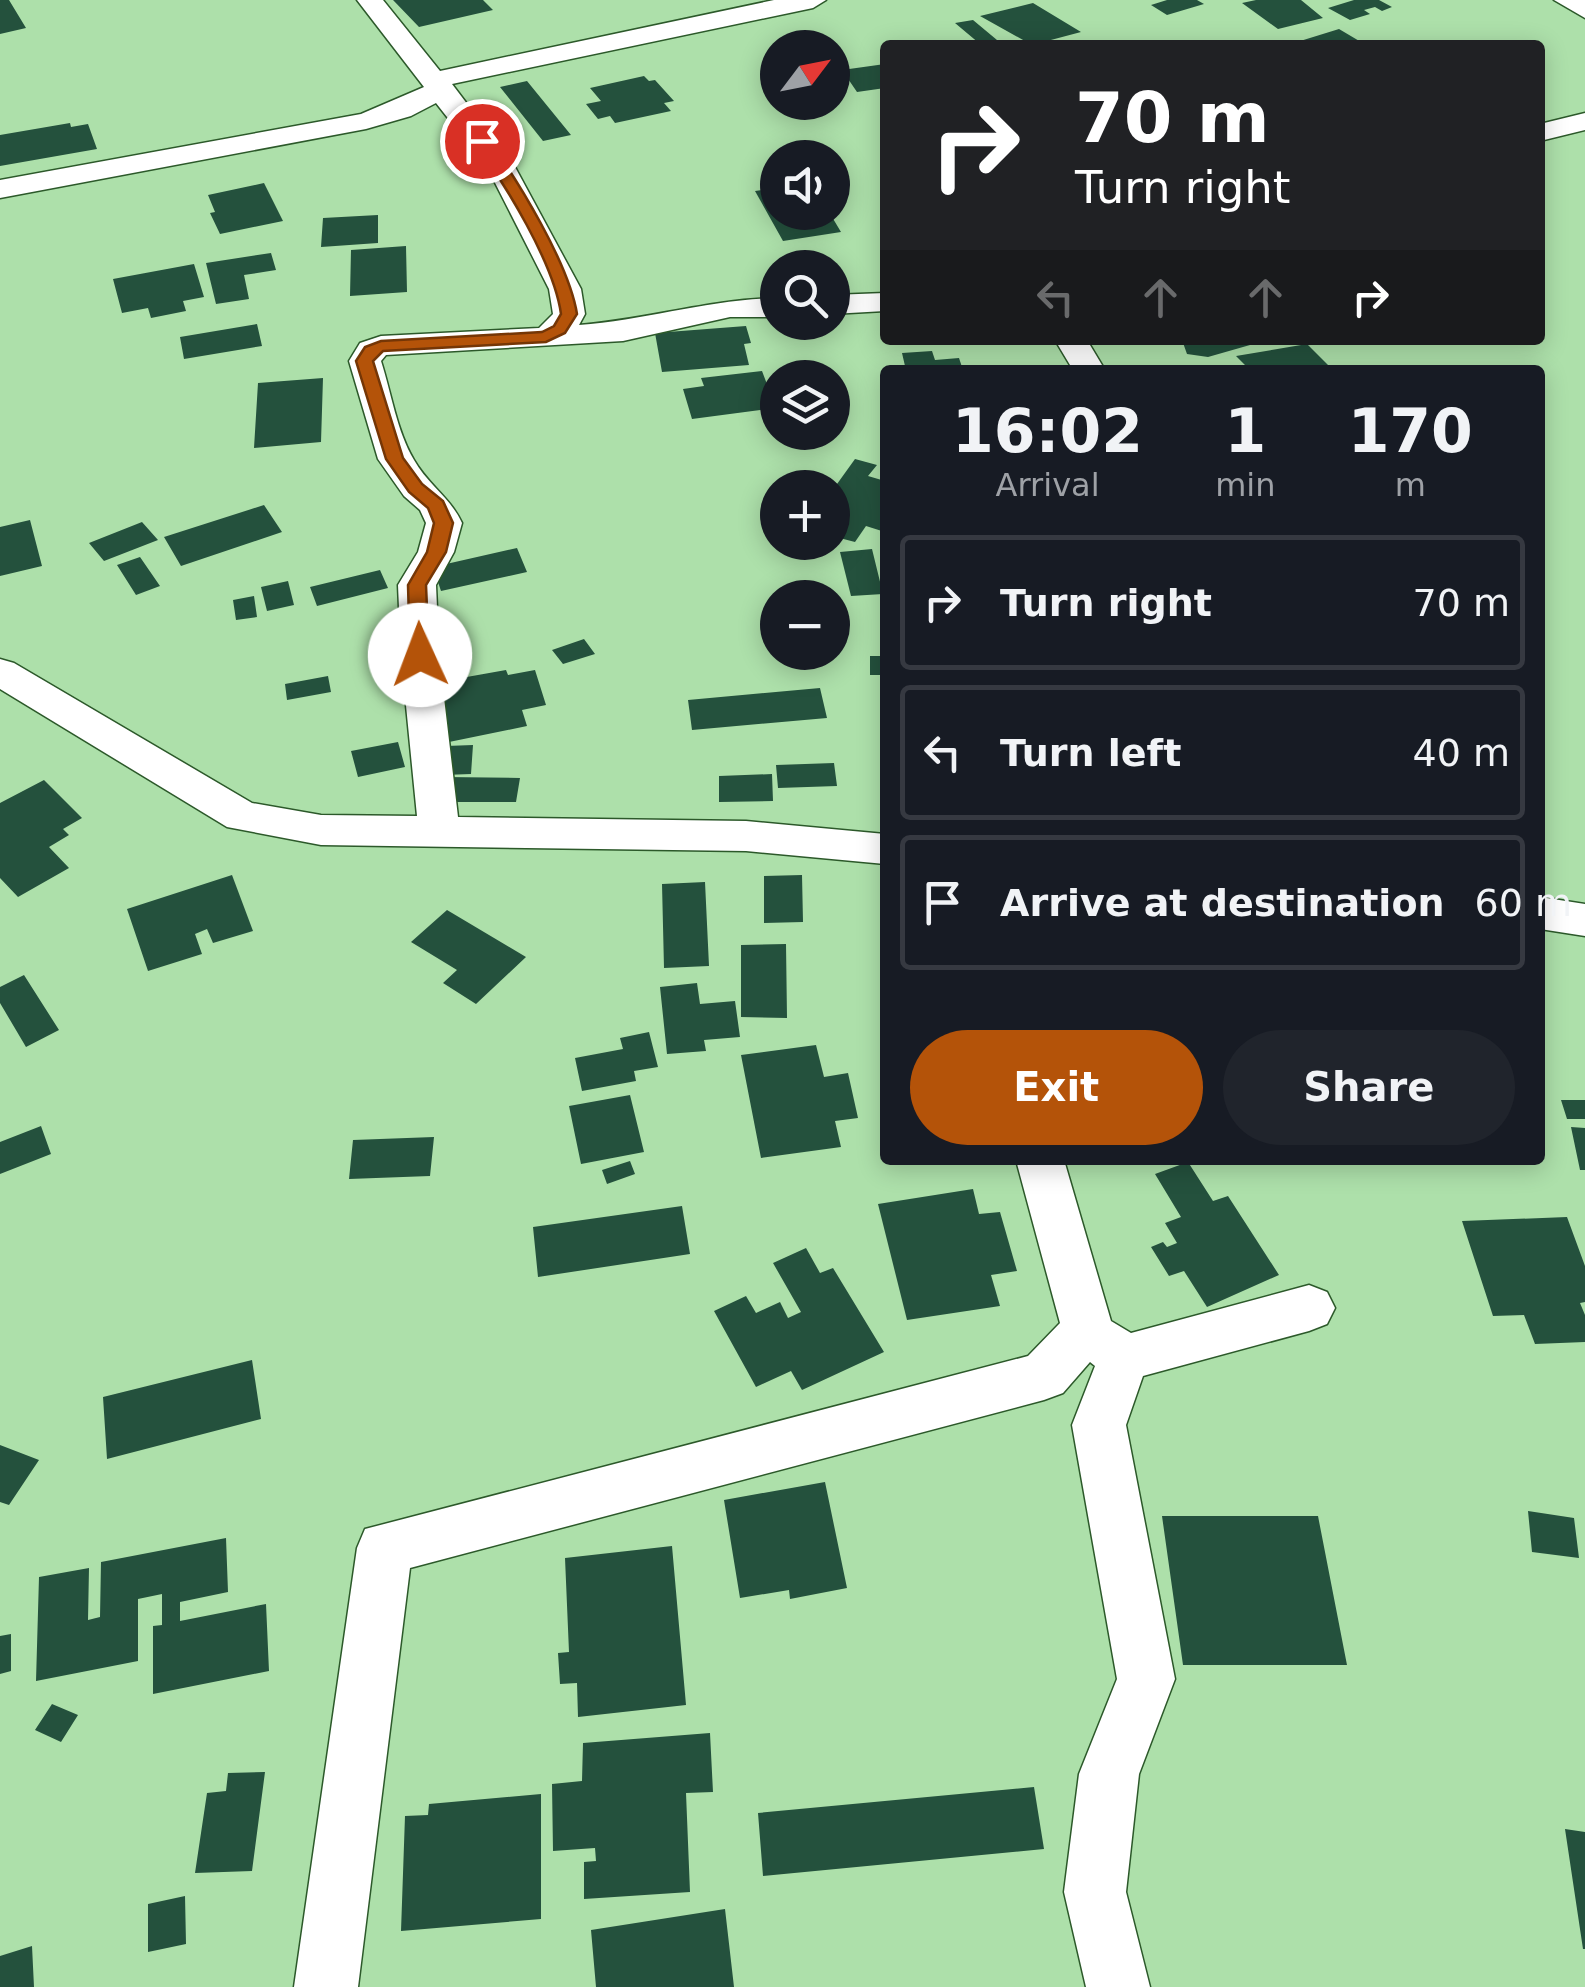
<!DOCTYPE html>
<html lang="en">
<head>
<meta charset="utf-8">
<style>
	body { margin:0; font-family:"DejaVu Sans",sans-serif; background:#20242c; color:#f1f3f6; height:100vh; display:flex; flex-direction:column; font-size:38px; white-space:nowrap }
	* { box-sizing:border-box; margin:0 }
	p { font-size:32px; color:#9ea1a6 }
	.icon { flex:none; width:55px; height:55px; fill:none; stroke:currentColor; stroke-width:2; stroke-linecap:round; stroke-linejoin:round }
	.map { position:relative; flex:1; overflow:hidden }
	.details { position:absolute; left:880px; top:365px; width:665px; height:800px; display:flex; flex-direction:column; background:#171b24; border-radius:10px; box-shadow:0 5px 25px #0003 }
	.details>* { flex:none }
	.guide { position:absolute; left:880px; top:40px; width:665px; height:305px; border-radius:10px; box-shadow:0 5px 25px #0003; background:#202124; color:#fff; overflow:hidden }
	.needle { width:65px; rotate:58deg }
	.fabs { position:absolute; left:760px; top:30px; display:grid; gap:20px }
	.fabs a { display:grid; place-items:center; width:90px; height:90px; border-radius:50%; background:#171b24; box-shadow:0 5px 25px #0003; font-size:50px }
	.pin { position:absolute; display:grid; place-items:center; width:85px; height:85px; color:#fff; margin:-42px; border:5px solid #fff; border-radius:50%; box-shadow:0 2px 10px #0007 }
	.me { position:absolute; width:110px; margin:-55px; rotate:358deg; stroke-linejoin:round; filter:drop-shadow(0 0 8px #0008) }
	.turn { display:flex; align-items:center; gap:35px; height:210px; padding:0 30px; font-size:45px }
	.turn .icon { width:130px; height:130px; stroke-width:2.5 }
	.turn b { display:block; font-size:70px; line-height:85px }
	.lanes { display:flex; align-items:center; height:95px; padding:0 30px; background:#0003; justify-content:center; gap:50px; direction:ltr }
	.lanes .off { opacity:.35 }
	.eta { display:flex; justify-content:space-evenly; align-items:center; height:170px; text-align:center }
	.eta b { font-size:60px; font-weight:600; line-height:70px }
	.cta { display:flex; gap:20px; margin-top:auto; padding:20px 30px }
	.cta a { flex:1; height:115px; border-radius:60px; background:#b45309; color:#fff; font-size:40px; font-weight:600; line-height:115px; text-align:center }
	.cta a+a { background:#20242c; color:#f1f3f6 }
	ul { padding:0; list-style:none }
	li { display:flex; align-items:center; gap:30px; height:135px; margin:0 20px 15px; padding:0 10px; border:5px solid #363941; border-radius:10px }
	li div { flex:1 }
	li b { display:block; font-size:38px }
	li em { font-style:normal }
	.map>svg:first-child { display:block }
	.building { fill:#24513d }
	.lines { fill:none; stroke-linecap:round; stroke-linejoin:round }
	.street-casing { stroke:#2c592a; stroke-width:3 }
	.street { fill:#fff; fill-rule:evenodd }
	.route { fill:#b45309; stroke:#753606; stroke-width:2.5 }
</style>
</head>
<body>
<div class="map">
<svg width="1585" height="1987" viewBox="0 0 1585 1987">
	<rect width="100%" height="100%" fill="#ade0aa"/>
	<path class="building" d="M0,0H9L26,28L0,34Z
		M393,0H483L493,10L419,27Z
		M1167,0H1197L1204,4L1167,15L1151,5Z
		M1256,0H1301L1323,18L1278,29L1242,3Z
		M1354,0H1379L1392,7L1382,11L1375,7L1364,10L1370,14L1350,20L1328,8Z
		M1033,3L1081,32L1032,45L980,16Z
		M973,20L997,40L980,44L955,23Z
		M1339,29L1366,45H1303L1297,42Z
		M885,64V88L857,92L842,70Z
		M644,76L649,81L655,80L674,101L664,103L671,111L615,123L610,116L598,119L586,104L601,101L590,88Z
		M527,81L571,135L543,141L500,87Z
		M70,123L71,127L88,124L97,149L0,166V135Z
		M264,183L283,221L220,234L210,213L215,212L208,195Z
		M778,188V212H829L841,232L783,241L755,191Z
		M378,215V243L321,247L323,218Z
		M406,246L407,292L350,296L351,250Z
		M271,253L276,270L244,275L249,299L216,304L206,263Z
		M194,264L204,297L183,301L186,311L151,318L148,308L122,313L113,279Z
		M257,324L262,346L184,359L180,337Z
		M746,326L751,343L744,344L749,365L662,372L655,333Z
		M1182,340H1264V341L1208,357L1187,354Z
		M1307,344L1333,370H1250L1236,356Z
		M932,351L935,360L959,358L963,370H882L905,366L902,353Z
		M762,371L776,408L692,419L683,389L704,386L701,378Z
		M323,378L321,442L254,448L258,383Z
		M855,459L877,465L868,476L885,481V532L866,526L855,542L832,536V491Z
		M264,505L282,532L181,566L164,537Z
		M30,520L42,566L0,576V527Z
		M142,522L158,540L104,561L89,543Z
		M517,548L527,572L441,591L433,567Z
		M872,549L883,594L851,596L840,552Z
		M140,557L160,586L136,595L117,565Z
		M380,570L388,588L317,606L310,587Z
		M288,581L294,605L267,611L261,587Z
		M254,596L257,617L236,620L233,600Z
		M584,639L595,654L563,664L552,650Z
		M870,656H885V675H870Z
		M506,670L508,675L535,670L546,705L522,710L527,726L449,742L433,683Z
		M328,676L331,692L287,700L285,684Z
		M820,688L827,718L692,730L688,700Z
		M398,742L405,767L358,777L351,751Z
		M473,745L471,774L444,775L446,746Z
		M834,763L837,786L778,788L776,765Z
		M772,774L773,801L719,802V776Z
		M444,777L520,778L516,802H439Z
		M44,780L82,818L63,829L69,835L49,847L69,868L18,897L0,878V803Z
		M232,875L253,931L213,943L207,929L195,934L202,954L148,971L127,909Z
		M802,875L803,922L764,923V876Z
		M705,882L709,966L664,968L662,884Z
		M447,910L526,957L476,1004L443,983L457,970L411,942Z
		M786,944L787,1018L741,1017V945Z
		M24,975L59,1030L26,1047L0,1003V987Z
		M697,983L700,1004L735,1001L740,1037L704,1040L706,1051L667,1054L660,987Z
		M649,1032L658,1067L634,1071L636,1081L582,1091L575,1058L623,1049L620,1038Z
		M816,1045L824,1077L848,1073L858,1118L835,1121L841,1147L761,1158L741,1055Z
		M630,1095L644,1152L581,1164L569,1106Z
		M1561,1100H1585V1119H1567Z
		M41,1126L51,1154L0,1174V1142Z
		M1571,1127L1585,1128V1170H1580Z
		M434,1137L430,1176L349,1179L353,1140Z
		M630,1161L635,1174L607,1184L602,1170Z
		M1188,1162L1213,1201L1228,1196L1279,1275L1207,1307L1184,1271L1169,1276L1151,1247L1163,1242L1167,1247L1177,1243L1165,1223L1181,1217L1155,1174Z
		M973,1189L979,1214L1000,1212L1017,1271L991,1275L1000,1306L907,1320L878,1204Z
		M682,1206L690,1254L538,1277L533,1227Z
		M1567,1217L1585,1266V1302L1580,1303L1585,1315V1342L1535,1344L1524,1315L1493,1316L1462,1221Z
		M806,1248L820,1273L833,1268L884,1352L802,1390L791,1371L756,1387L714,1311L746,1296L756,1313L780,1302L788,1318L801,1312L773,1263Z
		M252,1360L261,1419L107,1459L103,1397Z
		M0,1445L39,1460L9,1505L0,1502Z
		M825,1482L847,1588L790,1599L789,1590L740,1598L724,1500Z
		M1528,1511L1574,1518L1579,1558L1532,1552Z
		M1162,1516H1318L1347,1665H1183Z
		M226,1538L228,1592L180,1602V1621L266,1604L269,1671L153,1694V1626L162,1625V1594L138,1599V1661L36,1681L39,1577L89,1568L88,1620L100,1617L101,1562Z
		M672,1546L686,1705L578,1717L577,1683L560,1684L558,1653L569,1652L565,1558Z
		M11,1634V1671L0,1674V1636Z
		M52,1704L78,1715L61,1742L35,1730Z
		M710,1733L713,1792L686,1793L690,1892L584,1899V1862L596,1861L595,1848L553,1851L552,1784L582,1781L583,1743Z
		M265,1772L252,1871L195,1873L207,1793L226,1791L228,1773Z
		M1034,1787L1044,1849L763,1876L758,1813Z
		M541,1794V1919L401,1931L405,1816L428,1815L429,1804Z
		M1565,1829L1585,1832V1949H1583Z
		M185,1896L186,1944L148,1952V1904Z
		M725,1909L734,1987H596L591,1930Z
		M32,1946L34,1987H0V1956Z"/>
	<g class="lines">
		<defs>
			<path id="street" d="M357,0H383L440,71L774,0H826L813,8L452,84L515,167L581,289L585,314L579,325C646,320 710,299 778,298V317H730L623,341L386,355L381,361C391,392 397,432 414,460C428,485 450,497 462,523L454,552L436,585L439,655L458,817L746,821L885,834V864L746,851L321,845L227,827L0,689V659L14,663L252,803L321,815L417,816L401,655L398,585L418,552L426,523L420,510L404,496L378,459L349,361L360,343L381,336L539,328L553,314L549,289L488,169L436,103L411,116L366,129L0,198V180L361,114L424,87Z
				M1554,0H1585V18Z
				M1585,113V130L1540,141V124Z
				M885,293V311L832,314V295Z
				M1055,340H1087L1105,370H1073Z
				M1540,897L1585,904V936L1540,929Z
				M1016,1160H1064L1111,1321L1131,1333L1309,1285L1327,1292L1335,1308L1327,1324L1309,1331L1143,1376L1126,1425L1175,1679L1139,1774L1126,1892L1150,1987H1086L1064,1892L1079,1774L1117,1679L1072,1425L1095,1366L1090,1362L1063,1393L1044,1400L410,1568L358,1987H294L357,1548L365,1529L1028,1356L1060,1323Z"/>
		</defs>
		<use href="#street" class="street-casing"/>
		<use href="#street" class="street"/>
	</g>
	<path class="route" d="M476,138H487C518,180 569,264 577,314L565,333L546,342L383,351L373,361L403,458L422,484L443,501L453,523L446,552L426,585L429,655L420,662L410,655L408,585L427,552L434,523L428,508L409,492L386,459L356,361L365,347L381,341L542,332L554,326L561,314C554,263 505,184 474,141Z"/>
</svg>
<div class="fabs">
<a><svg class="needle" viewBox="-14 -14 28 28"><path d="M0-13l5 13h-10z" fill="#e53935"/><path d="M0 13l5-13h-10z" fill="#9ea1a6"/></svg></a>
<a><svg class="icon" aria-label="sound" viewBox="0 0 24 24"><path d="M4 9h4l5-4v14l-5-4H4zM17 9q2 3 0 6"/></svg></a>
<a><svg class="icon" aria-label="search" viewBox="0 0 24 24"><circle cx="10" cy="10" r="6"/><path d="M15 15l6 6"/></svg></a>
<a><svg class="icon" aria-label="layers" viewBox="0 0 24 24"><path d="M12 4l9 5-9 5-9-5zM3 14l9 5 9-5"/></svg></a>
<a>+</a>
<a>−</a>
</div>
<div class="pin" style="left:482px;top:141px;background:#d93025"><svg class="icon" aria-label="arrive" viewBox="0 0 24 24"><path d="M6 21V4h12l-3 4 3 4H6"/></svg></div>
<svg class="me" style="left:420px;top:655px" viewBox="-20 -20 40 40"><circle r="19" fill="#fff"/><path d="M0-13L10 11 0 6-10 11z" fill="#b45309"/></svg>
<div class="guide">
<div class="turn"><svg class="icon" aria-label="right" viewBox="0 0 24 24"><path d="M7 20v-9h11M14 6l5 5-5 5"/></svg><div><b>70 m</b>Turn right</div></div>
<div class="lanes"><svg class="icon off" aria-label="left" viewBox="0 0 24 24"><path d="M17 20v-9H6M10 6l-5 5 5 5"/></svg><svg class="icon off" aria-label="ahead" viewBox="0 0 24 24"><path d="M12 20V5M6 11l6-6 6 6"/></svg><svg class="icon off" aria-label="ahead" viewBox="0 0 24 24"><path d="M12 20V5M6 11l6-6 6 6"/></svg><svg class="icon" aria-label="right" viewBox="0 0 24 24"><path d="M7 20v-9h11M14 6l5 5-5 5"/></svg></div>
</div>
<section class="details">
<div class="eta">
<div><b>16:02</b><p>Arrival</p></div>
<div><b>1</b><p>min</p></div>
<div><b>170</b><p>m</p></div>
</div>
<ul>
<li><svg class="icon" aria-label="right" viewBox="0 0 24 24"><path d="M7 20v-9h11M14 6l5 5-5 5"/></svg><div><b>Turn right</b></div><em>70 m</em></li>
<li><svg class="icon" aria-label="left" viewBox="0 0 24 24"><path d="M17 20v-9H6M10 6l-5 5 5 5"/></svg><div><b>Turn left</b></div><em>40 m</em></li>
<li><svg class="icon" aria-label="arrive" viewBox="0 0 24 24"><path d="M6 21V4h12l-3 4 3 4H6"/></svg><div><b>Arrive at destination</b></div><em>60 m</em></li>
</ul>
<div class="cta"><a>Exit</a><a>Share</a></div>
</section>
</div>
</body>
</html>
